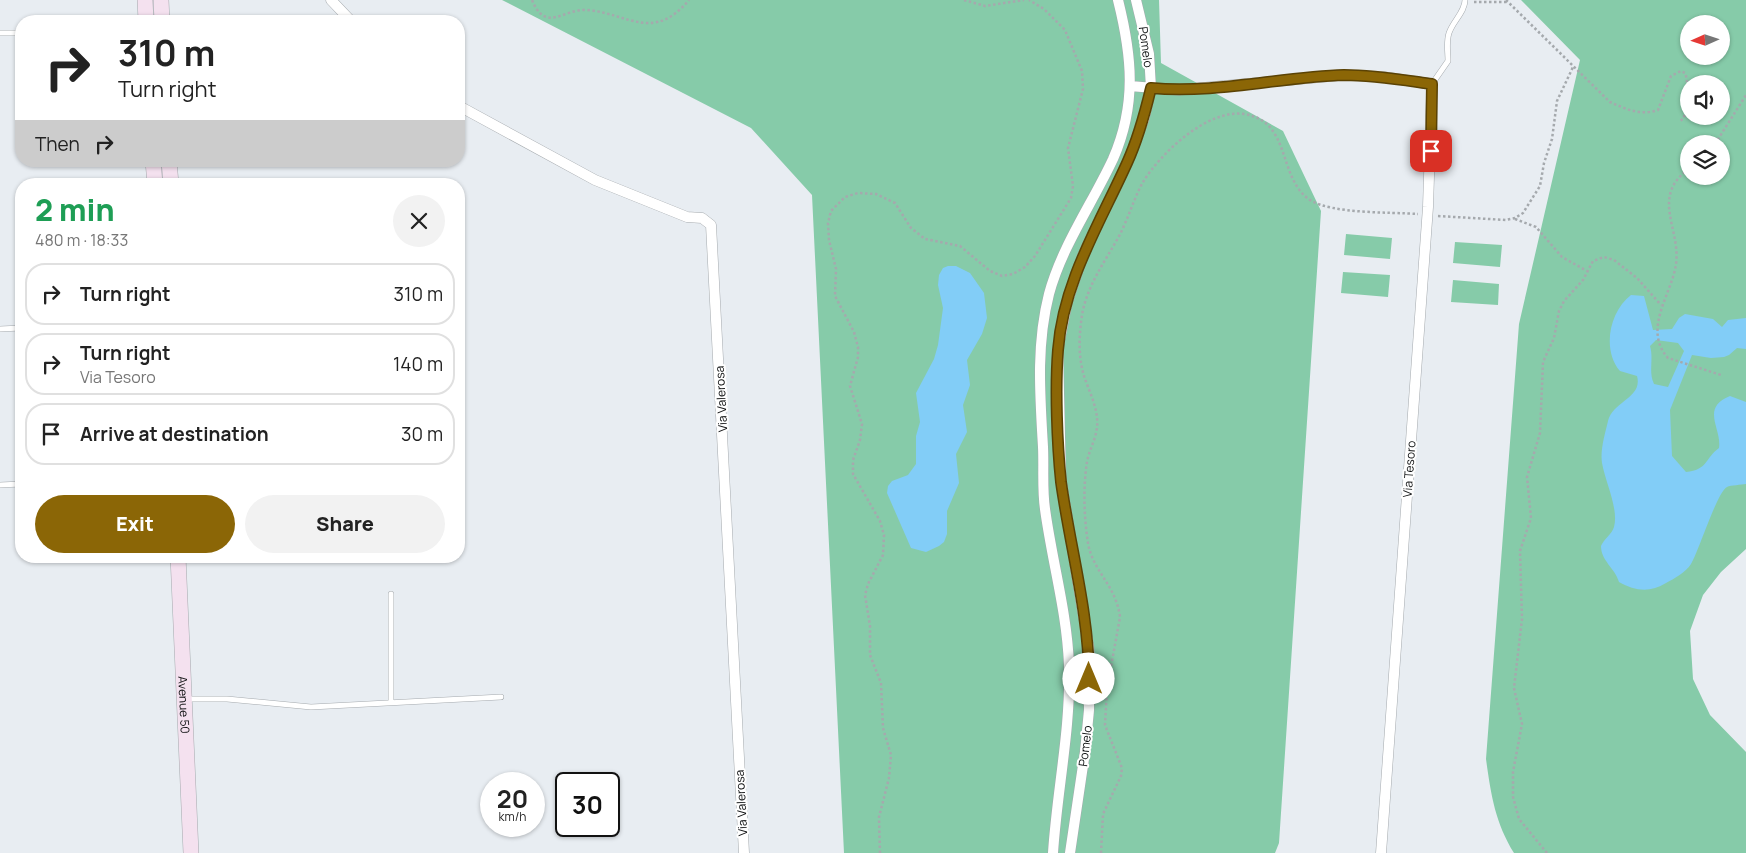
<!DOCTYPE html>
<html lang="en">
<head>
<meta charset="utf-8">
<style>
	body { margin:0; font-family:Manrope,sans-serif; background:#f2f2f2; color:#222; height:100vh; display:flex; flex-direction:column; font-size:19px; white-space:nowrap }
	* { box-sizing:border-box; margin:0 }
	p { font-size:16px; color:#767676 }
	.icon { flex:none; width:28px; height:28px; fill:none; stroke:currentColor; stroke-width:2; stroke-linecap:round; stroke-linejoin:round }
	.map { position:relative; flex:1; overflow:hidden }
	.side { position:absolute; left:15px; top:178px; width:450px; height:385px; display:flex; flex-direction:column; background:#fff; border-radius:20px; box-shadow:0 1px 4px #0004 }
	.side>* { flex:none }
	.hud { position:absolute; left:15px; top:15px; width:450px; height:152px; border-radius:20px; box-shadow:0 1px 4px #0004; background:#fff; color:#222; overflow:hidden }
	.needle { width:32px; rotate:267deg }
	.buttons { position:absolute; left:1680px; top:15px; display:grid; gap:10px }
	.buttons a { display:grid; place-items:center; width:50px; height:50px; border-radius:50%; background:#fff; box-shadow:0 1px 4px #0004; font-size:25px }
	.speed { position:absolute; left:480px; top:772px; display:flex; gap:10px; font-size:25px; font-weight:700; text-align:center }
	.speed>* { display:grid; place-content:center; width:65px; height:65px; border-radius:50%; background:#fff; box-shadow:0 1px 4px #0004; line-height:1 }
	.speed small { font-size:12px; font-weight:400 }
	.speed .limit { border:2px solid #111; border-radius:8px; background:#fff; color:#111 }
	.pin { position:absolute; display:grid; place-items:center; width:42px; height:42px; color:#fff; margin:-21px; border-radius:10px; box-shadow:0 2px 8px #0006 }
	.me { position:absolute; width:55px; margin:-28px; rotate:0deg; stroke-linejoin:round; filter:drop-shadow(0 0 4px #0008) }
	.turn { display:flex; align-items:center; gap:18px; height:105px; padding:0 20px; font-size:22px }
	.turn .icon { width:65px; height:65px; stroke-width:2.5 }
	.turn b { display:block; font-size:35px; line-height:42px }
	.then { display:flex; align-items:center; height:48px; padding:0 20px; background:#0003; gap:10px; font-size:19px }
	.round { display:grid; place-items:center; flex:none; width:52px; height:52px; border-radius:26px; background:#f2f2f2 }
	.head { display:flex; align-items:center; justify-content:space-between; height:85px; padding:0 20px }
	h1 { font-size:30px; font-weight:800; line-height:38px; color:#1e9e55 }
	.primary-button { display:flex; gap:10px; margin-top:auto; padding:10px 20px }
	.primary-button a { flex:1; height:58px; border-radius:30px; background:#8b6606; color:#fff; font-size:20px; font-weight:800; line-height:58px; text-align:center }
	.primary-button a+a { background:#f2f2f2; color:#222 }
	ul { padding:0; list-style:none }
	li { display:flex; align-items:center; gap:15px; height:62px; margin:0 10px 8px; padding:0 10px; border:2px solid #e0e0e0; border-radius:20px }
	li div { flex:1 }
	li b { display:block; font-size:19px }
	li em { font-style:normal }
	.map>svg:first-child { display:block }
	.green { fill:#86cba9; fill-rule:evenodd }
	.water { fill:#82cdf7; fill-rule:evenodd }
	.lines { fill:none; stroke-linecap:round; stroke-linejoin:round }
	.lane-casing { stroke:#a5aaae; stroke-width:6 }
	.street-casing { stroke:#a5aaae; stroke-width:11 }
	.secondary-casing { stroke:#a5aaae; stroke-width:16 }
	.path { stroke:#a5a9ad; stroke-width:2.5; stroke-dasharray:2.5 2.5; stroke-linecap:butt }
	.lane { stroke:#fff; stroke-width:5 }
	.street { stroke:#fff; stroke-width:10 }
	.secondary { stroke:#f4e1ef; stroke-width:15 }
	.route-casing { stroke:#5a4204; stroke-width:12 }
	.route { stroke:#8b6606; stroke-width:9 }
	.labels { text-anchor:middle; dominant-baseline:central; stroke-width:4; stroke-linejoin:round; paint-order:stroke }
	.street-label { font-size:12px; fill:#0d0f10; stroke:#fff }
</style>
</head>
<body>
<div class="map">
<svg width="1746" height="853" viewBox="0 0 1746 853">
	<rect width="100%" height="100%" fill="#e8edf2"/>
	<path class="green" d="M502,0H1159L1161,63L1283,131L1321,211L1279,843L1275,853H844L812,195L751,128Z
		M1521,0H1746V549L1721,572L1703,595L1690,631L1693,679L1710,715L1746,752V853H1514C1495,822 1491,795 1486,759L1519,324L1580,60ZM1689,24H1721V56H1689ZM1689,84H1721V116H1689ZM1689,144H1721V176H1689Z
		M1346,234L1392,238L1390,259L1344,255Z
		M1455,242L1502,245L1500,267L1453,263Z
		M1343,272L1390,275L1388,297L1341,293Z
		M1453,280L1499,284L1498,305L1451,302Z"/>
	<path class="water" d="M948,266H956L970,273L984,293L987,318L982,334L967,360L970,385L963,405L967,432L956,454L959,483L947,511V534L944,542L939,546L926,552L911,548L887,493L888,486L892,481L908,475L916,464V436L920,422L916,393L934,359L938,345L943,308L938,285L939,275L943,268Z
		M1631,295L1644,296L1653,330L1672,329L1679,318L1685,314L1713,319L1722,327L1728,320L1746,318V349L1737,348L1729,355L1724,357L1711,358L1692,355L1670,410L1672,456L1686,472C1708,470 1705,458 1719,448C1722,428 1700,408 1730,396L1746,402V484C1741,485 1731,485 1727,487C1717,492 1699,551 1691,564C1686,572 1674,579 1666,583C1650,593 1635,591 1619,582C1615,568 1601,561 1601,546C1604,539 1612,534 1614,527C1619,509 1605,481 1602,463C1600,450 1605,434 1608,421C1613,401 1643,398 1637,376L1620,371C1602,350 1609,312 1631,295ZM1656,340L1678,343L1684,351L1668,387L1654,384C1648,371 1654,360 1650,346Z"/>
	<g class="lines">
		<defs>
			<path id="lane" d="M0,33H21
				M1432,84L1448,61C1448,52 1446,42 1449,33C1453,21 1465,12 1465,0
				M0,329L21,328
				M0,485L21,484
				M391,594V701
				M187,699H227L311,707L501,697"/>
			<path id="street" d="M331,0L351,21
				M1130,86L1178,90L1344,75L1384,77L1432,84L1428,207L1381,853
				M459,106L595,180L687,217L702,218L711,225L744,853
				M1053,853C1057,790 1071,729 1069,665C1067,612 1052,561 1045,509C1042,489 1044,467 1043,447C1040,395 1036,345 1049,294C1062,246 1092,204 1113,159C1137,104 1132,56 1118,0
				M1070,853L1085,752L1089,710V649L1061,480L1058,349L1067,303L1083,255L1128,161L1144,119L1151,88L1149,54L1136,0"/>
			<g id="secondary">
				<path d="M145,0L146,21"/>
				<path d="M161,0L162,21"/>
				<path d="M153,161L155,184"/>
				<path d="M169,161L171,184"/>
				<path id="s1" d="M178,556L191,853"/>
			</g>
		</defs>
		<use href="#lane" class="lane-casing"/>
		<use href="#street" class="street-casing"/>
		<use href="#secondary" class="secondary-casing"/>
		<path class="path" d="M532,0C546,34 564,8 587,10C627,13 653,43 689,0
			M964,0L985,6L1024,0
			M1506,0L1610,102C1626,109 1640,116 1658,110L1671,76L1681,71L1685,73L1687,79L1684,118L1679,122
			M1474,2H1508
			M1715,144L1746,95
			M1689,169C1650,196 1681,229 1676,264C1672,294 1642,329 1668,358L1721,375
			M1438,216L1506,220L1515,218L1523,213L1540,186L1544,163L1552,139L1557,101L1573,67
			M1515,219L1536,227L1562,257L1587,271
			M880,853L879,817L889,778L891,755L883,728L881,683L870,655V626L865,595L868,584L883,555L884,535L880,521L853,474V460L860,440L862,424L850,386L858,357V347L854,332L835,296L836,269L829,240L828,223L831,211L845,197L858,193L876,194L895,203L911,228L925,239L960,246L990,271L1002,276L1013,274L1025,267L1035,256L1071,198L1073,186L1068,148L1083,89L1082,71L1065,30L1044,9L1029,0
			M1101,853L1103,814L1121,776L1122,768L1105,725L1107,689L1120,617C1116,585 1093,572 1088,543C1084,518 1083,487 1087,462C1089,450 1096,439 1097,427C1099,410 1089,391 1084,376C1078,356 1079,335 1082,315C1087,286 1104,263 1118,238C1128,220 1133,200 1143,182C1161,153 1207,109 1244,114C1292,121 1277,178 1310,200C1332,214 1390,212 1418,214
			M1547,853L1519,819L1513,797V772L1522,724L1514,688L1522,619L1520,551L1531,518L1527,477L1540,433L1543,362L1554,338L1559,311L1564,301L1583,280L1593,261L1604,257L1614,260L1637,278L1661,305"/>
		<use href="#lane" class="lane"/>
		<use href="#street" class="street"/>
		<use href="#secondary" class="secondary"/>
	</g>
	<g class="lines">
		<defs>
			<path id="route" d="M1089,679C1089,613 1070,547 1061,482C1057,443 1055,388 1058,350C1063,282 1100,223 1127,163C1138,139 1145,113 1151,88C1215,94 1280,77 1344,75C1374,75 1403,80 1432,84L1431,151"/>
		</defs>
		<use href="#route" class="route-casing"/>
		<use href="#route" class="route"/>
	</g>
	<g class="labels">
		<g class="street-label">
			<text transform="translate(1146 47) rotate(82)">Pomelo</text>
			<text transform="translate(721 399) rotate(-93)">Via Valerosa</text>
			<text transform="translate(1409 469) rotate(-86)">Via Tesoro</text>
			<text stroke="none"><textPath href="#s1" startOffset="149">Avenue 50</textPath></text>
			<text transform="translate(1085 746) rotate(-83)">Pomelo</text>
			<text transform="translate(741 803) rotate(-93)">Via Valerosa</text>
		</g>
	</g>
</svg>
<div class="buttons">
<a><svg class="needle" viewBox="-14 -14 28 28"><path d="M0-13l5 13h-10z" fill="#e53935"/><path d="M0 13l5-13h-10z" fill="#767676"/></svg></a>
<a><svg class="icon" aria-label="sound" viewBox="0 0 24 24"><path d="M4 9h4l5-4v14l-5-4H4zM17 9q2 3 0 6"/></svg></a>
<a><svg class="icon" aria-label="layers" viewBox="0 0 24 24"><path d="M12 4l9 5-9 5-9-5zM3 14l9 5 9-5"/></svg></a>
</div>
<div class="speed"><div>20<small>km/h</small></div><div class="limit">30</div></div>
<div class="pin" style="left:1431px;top:151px;background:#d93025"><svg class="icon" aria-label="arrive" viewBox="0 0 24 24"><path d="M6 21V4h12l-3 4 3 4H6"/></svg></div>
<svg class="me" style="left:1089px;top:679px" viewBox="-20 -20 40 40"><circle r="19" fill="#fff"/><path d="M0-13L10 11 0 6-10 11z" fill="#8b6606"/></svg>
<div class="hud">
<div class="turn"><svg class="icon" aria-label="right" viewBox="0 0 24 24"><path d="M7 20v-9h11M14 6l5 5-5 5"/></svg><div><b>310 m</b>Turn right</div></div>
<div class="then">Then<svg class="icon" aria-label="right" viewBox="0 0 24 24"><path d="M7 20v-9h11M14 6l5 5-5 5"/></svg></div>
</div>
<section class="side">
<div class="head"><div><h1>2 min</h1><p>480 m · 18:33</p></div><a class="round"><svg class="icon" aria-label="close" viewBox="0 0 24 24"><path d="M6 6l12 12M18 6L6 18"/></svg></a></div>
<ul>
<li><svg class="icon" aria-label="right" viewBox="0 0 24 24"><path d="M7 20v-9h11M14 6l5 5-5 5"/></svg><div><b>Turn right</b></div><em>310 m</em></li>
<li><svg class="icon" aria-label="right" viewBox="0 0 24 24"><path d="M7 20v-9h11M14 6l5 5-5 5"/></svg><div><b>Turn right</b><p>Via Tesoro</p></div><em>140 m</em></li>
<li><svg class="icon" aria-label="arrive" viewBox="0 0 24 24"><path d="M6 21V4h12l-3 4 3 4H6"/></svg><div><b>Arrive at destination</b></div><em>30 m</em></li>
</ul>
<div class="primary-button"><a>Exit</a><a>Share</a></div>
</section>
</div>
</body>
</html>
